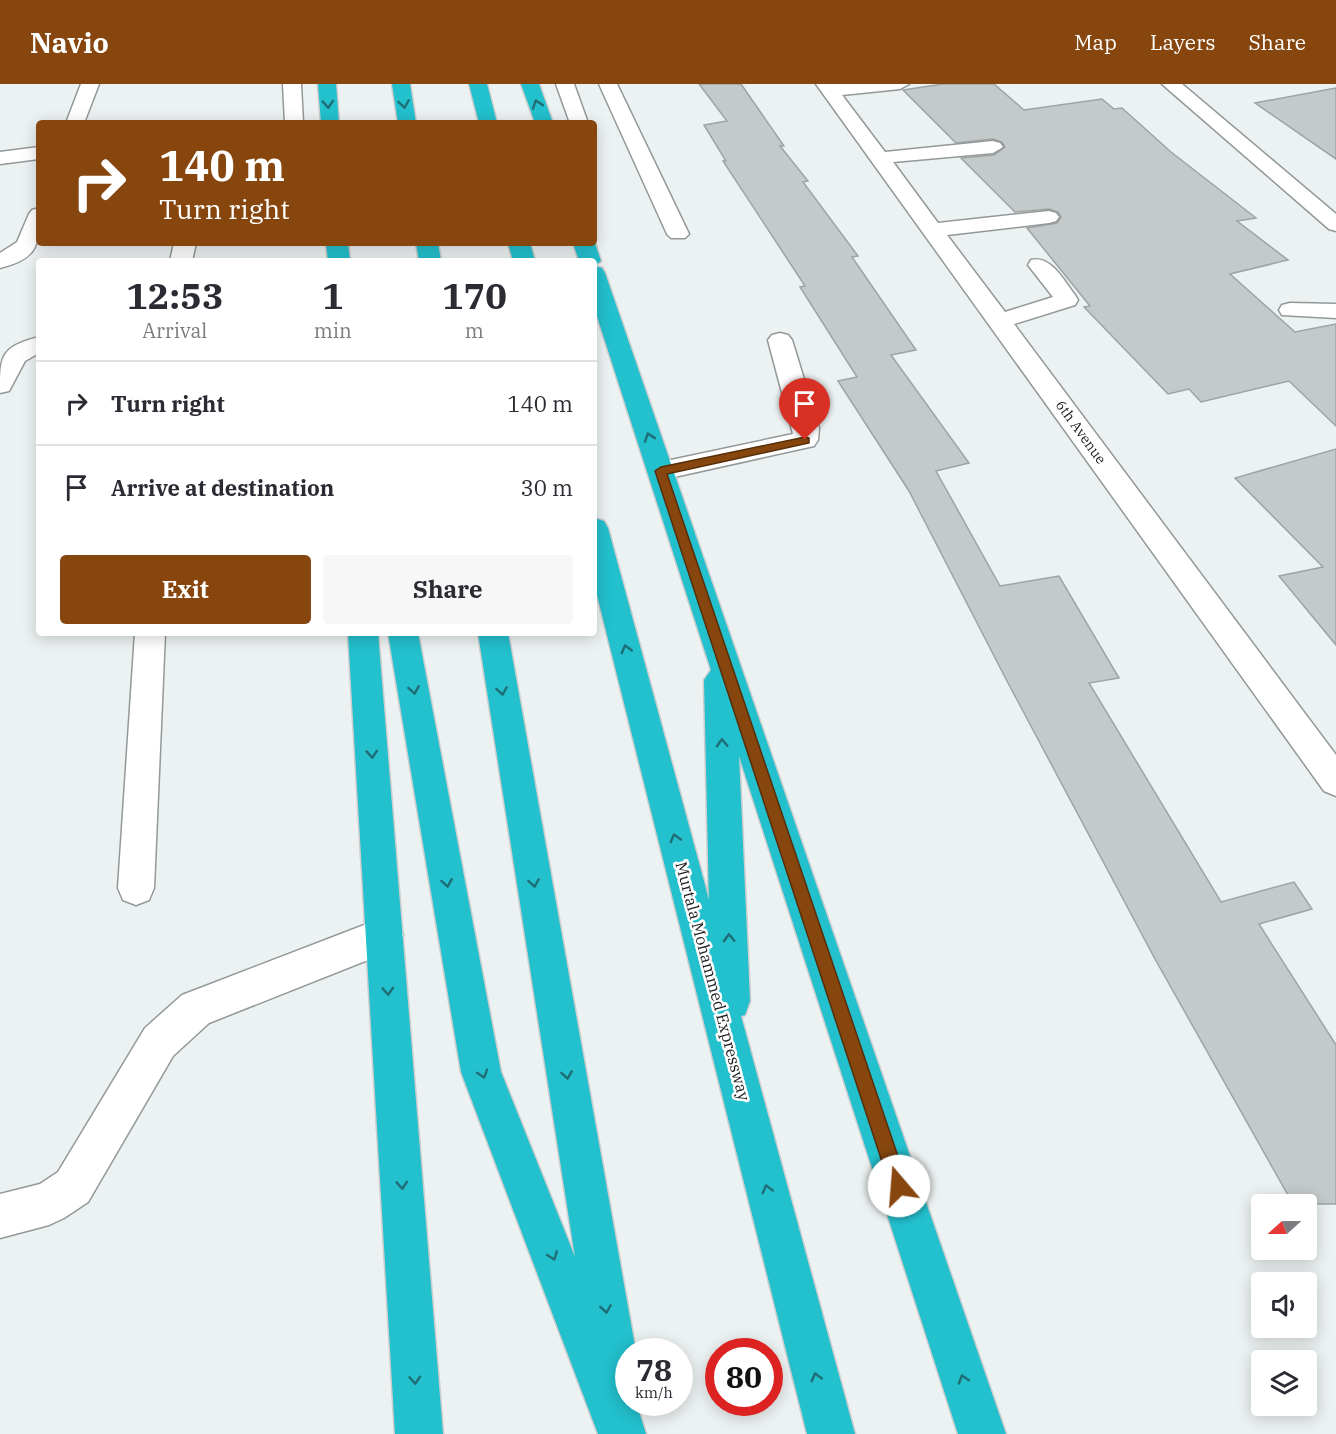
<!DOCTYPE html>
<html lang="en">
<head>
<meta charset="utf-8">
<style>
	body { margin:0; font-family:"IBM Plex Serif",serif; background:#f7f7f7; color:#2b2b33; height:100vh; display:flex; flex-direction:column; font-size:22px; white-space:nowrap }
	* { box-sizing:border-box; margin:0 }
	p { font-size:20px; color:#7c7c81 }
	.icon { flex:none; width:33px; height:33px; fill:none; stroke:currentColor; stroke-width:2; stroke-linecap:round; stroke-linejoin:round }
	.map { position:relative; flex:1; overflow:hidden }
	.sheet { position:absolute; left:36px; top:174px; width:561px; height:378px; display:flex; flex-direction:column; background:#fff; border-radius:6px; box-shadow:0 3px 15px #0003 }
	.sheet>* { flex:none }
	.hud { position:absolute; left:36px; top:36px; width:561px; height:126px; border-radius:6px; box-shadow:0 3px 15px #0003; background:#86460e; color:#fff; overflow:hidden }
	.needle { width:39px; rotate:249deg }
	.controls { position:absolute; left:1251px; top:1110px; display:grid; gap:12px }
	.controls a { display:grid; place-items:center; width:66px; height:66px; border-radius:6px; background:#fff; box-shadow:0 3px 15px #0003; font-size:30px }
	.speed { position:absolute; left:615px; top:1254px; display:flex; gap:12px; font-size:30px; font-weight:700; text-align:center }
	.speed>* { display:grid; place-content:center; width:78px; height:78px; border-radius:50%; background:#fff; box-shadow:0 3px 15px #0003; line-height:1 }
	.speed small { font-size:15px; font-weight:400 }
	.speed .limit { border:9px solid #d22; background:#fff; color:#111 }
	.pin { position:absolute; display:grid; place-items:center; width:51px; height:51px; color:#fff; margin:-62px -26px; border-radius:50% 50% 50% 0; rotate:-45deg; box-shadow:0 0 6px #0007 }
	.pin .icon { rotate:45deg }
	.me { position:absolute; width:66px; margin:-33px; rotate:342deg; stroke-linejoin:round; filter:drop-shadow(0 0 4px #0008) }
	.turn { display:flex; align-items:center; gap:21px; height:126px; padding:0 24px; font-size:27px }
	.turn .icon { width:78px; height:78px; stroke-width:2.5 }
	.turn b { display:block; font-size:42px; line-height:51px }
	.eta { display:flex; justify-content:space-evenly; align-items:center; height:102px; text-align:center }
	.eta b { font-size:36px; font-weight:800; line-height:42px }
	.cta { display:flex; gap:12px; margin-top:auto; padding:12px 24px }
	.cta a { flex:1; height:69px; border-radius:6px; background:#86460e; color:#fff; font-size:24px; font-weight:800; line-height:69px; text-align:center }
	.cta a+a { background:#f7f7f7; color:#2b2b33 }
	ul { padding:0; list-style:none }
	li { display:flex; align-items:center; gap:18px; height:84px; padding:0 24px; border-top:2px solid #e1e1e2 }
	li div { flex:1 }
	li b { display:block; font-size:22px }
	li em { font-style:normal }
	header { display:flex; align-items:center; gap:36px; box-sizing:border-box; height:84px; padding:0 30px; background:#86460e; color:#fff }
	header strong { font-size:28px }
	nav { display:flex; gap:33px; margin-inline-start:auto; font-size:21px }
	.map>svg:first-child { display:block }
	.building { fill:#c4c9ca; stroke:#9ea4a4; stroke-width:1.5 }
	.lines { fill:none; stroke-linecap:round; stroke-linejoin:round }
	.minor-casing { stroke:#939899; stroke-width:3 }
	.highway-casing { stroke:#cdcdce; stroke-width:3 }
	.minor { fill:#fff; fill-rule:evenodd }
	.highway { fill:#23c0ce; fill-rule:evenodd }
	.oneway { stroke:#1f6e76 }
	.route { fill:#86460e; stroke:#572e09; stroke-width:1.5 }
	.labels { text-anchor:middle; dominant-baseline:central; stroke-width:5; stroke-linejoin:round; paint-order:stroke }
	.far-street-label { font-size:14px; fill:#1b1d1e; stroke:#fff }
	.street-label { font-size:16px; fill:#1b1d1e; stroke:#fff }
</style>
</head>
<body>
<header>
<strong>Navio</strong>
<nav><a>Map</a><a>Layers</a><a>Share</a></nav>
</header>
<div class="map">
<svg width="1336" height="1350" viewBox="0 0 1336 1350">
	<rect width="100%" height="100%" fill="#ecf1f2"/>
	<path class="building" d="M699,0H741L784,62H780L808,97L803,98L858,172L852,173L916,266L891,271L969,379L936,387L1000,502L1059,492L1119,594L1089,599L1221,818L1294,798L1312,825L1259,840L1336,961V1120H1293L1155,875L1008,599L909,407L838,297L857,293L800,203L805,202L723,77H726L704,41L727,37Z
		M943,0H994L1024,26L1102,15L1114,25L1122,24L1171,68L1256,134L1237,137L1288,176L1230,190L1295,248L1336,240V342L1289,297L1201,318L1189,305L1168,310L1084,223L1090,222L1027,144L1057,139L1061,133L1058,128L1049,125L1015,128L961,74L994,71L1005,63L1002,58L993,55L956,59L903,6Z
		M1336,4V75L1255,19Z
		M1336,365V561L1279,492L1323,483L1235,394Z"/>
	<g class="lines">
		<defs>
			<path id="minor" d="M81,0H99L84,39H66Z
				M283,0H301L303,39H285Z
				M556,0H574L588,39H570Z
				M599,0H617L689,150L685,154H671L667,150Z
				M816,0H909L900,5L842,11L885,68L993,57L1000,59L1003,63L993,69L893,78L938,139L1049,127L1056,129L1059,133L1056,137L1049,139L947,151L1005,228L1053,213L1028,181L1031,176C1051,171 1064,197 1075,211L1078,216L1075,221L1014,240L1336,671V712L1324,707Z
				M1162,0H1182L1336,130V147L1329,145Z
				M39,63V75L0,80V68Z
				M39,124C39,160 40,174 0,184V169L17,158L29,130L32,126Z
				M174,159H196L192,177H170Z
				M1290,219L1336,220V234L1282,231L1279,226L1282,221Z
				M780,249L788,251L792,256L819,344L818,356L814,362L661,396L652,394L648,387L652,380L793,350L768,256L772,251Z
				M39,253V269L25,277L9,307L0,309C0,272 0,263 39,253Z
				M135,549H165L154,804L149,816L136,821L123,816L118,804Z
				M385,833L398,838L403,851L398,864L209,939L173,972L88,1118L64,1134L49,1141L0,1154V1110L40,1100L58,1088L145,944L182,911Z"/>
			<path id="highway" d="M318,0H336L339,39H321Z
				M392,0H410L416,39H398Z
				M469,0H487L497,39H479Z
				M521,0H539L553,39H535Z
				M326,159H348L350,177H328Z
				M416,159H438L441,177H419Z
				M508,159H530L535,177H513Z
				M573,159H595L601,177L594,182L602,184L605,189L1006,1350H958L739,672L750,917L745,931L741,932L855,1350H807L594,499V434L604,437L608,444L709,816L704,596L711,586L594,223V177H579Z
				M348,549H378L443,1350H395Z
				M388,549H418L501,988L575,1173L478,549H508L636,1268H628V1318H636L646,1350H598L461,988Z"/>
		</defs>
		<use href="#minor" class="minor-casing"/>
		<use href="#highway" class="highway-casing"/>
		<use href="#minor" class="minor"/>
		<use href="#highway" class="highway"/>
	</g>
	<defs><path id="oneway-chevron" d="M-2-3.5L2.5 0L-2 3.5" fill="none" stroke-width="1.6" stroke-linecap="round" stroke-linejoin="round" transform="scale(1.5)"/></defs>
	<g class="oneway">
		<use href="#oneway-chevron" transform="translate(328 20) rotate(86)"/>
		<use href="#oneway-chevron" transform="translate(404 20) rotate(81)"/>
		<use href="#oneway-chevron" transform="translate(537 20) rotate(-109)"/>
		<use href="#oneway-chevron" transform="translate(649 353) rotate(-109)"/>
		<use href="#oneway-chevron" transform="translate(626 565) rotate(-105)"/>
		<use href="#oneway-chevron" transform="translate(414 606) rotate(80)"/>
		<use href="#oneway-chevron" transform="translate(502 607) rotate(81)"/>
		<use href="#oneway-chevron" transform="translate(722 659) rotate(-92)"/>
		<use href="#oneway-chevron" transform="translate(372 670) rotate(86)"/>
		<use href="#oneway-chevron" transform="translate(675 754) rotate(-105)"/>
		<use href="#oneway-chevron" transform="translate(447 799) rotate(80)"/>
		<use href="#oneway-chevron" transform="translate(534 799) rotate(81)"/>
		<use href="#oneway-chevron" transform="translate(729 854) rotate(-92)"/>
		<use href="#oneway-chevron" transform="translate(388 907) rotate(86)"/>
		<use href="#oneway-chevron" transform="translate(483 990) rotate(73)"/>
		<use href="#oneway-chevron" transform="translate(567 991) rotate(81)"/>
		<use href="#oneway-chevron" transform="translate(402 1101) rotate(86)"/>
		<use href="#oneway-chevron" transform="translate(767 1105) rotate(-105)"/>
		<use href="#oneway-chevron" transform="translate(553 1172) rotate(69)"/>
		<use href="#oneway-chevron" transform="translate(606 1225) rotate(81)"/>
		<use href="#oneway-chevron" transform="translate(816 1293) rotate(-105)"/>
		<use href="#oneway-chevron" transform="translate(963 1295) rotate(-108)"/>
		<use href="#oneway-chevron" transform="translate(415 1296) rotate(86)"/>
	</g>
	<path class="route" d="M805,353L809,354V359L667,390L908,1102L905,1108L899,1111L893,1108L890,1102L655,387L661,383Z"/>
	<g class="labels">
		<g class="far-street-label">
			<text transform="translate(1081 348) rotate(54)">6th Avenue</text>
		</g>
		<g class="street-label">
			<text transform="translate(713 897) rotate(75)">Murtala Mohammed Expressway</text>
		</g>
	</g>
</svg>
<div class="controls">
<a><svg class="needle" viewBox="-14 -14 28 28"><path d="M0-13l5 13h-10z" fill="#e53935"/><path d="M0 13l5-13h-10z" fill="#7c7c81"/></svg></a>
<a><svg class="icon" aria-label="sound" viewBox="0 0 24 24"><path d="M4 9h4l5-4v14l-5-4H4zM17 9q2 3 0 6"/></svg></a>
<a><svg class="icon" aria-label="layers" viewBox="0 0 24 24"><path d="M12 4l9 5-9 5-9-5zM3 14l9 5 9-5"/></svg></a>
</div>
<div class="speed"><div>78<small>km/h</small></div><div class="limit">80</div></div>
<div class="pin" style="left:805px;top:356px;background:#d93025"><svg class="icon" aria-label="arrive" viewBox="0 0 24 24"><path d="M6 21V4h12l-3 4 3 4H6"/></svg></div>
<svg class="me" style="left:899px;top:1102px" viewBox="-20 -20 40 40"><circle r="19" fill="#fff"/><path d="M0-13L10 11 0 6-10 11z" fill="#86460e"/></svg>
<div class="hud">
<div class="turn"><svg class="icon" aria-label="right" viewBox="0 0 24 24"><path d="M7 20v-9h11M14 6l5 5-5 5"/></svg><div><b>140 m</b>Turn right</div></div>
</div>
<section class="sheet">
<div class="eta">
<div><b>12:53</b><p>Arrival</p></div>
<div><b>1</b><p>min</p></div>
<div><b>170</b><p>m</p></div>
</div>
<ul>
<li><svg class="icon" aria-label="right" viewBox="0 0 24 24"><path d="M7 20v-9h11M14 6l5 5-5 5"/></svg><div><b>Turn right</b></div><em>140 m</em></li>
<li><svg class="icon" aria-label="arrive" viewBox="0 0 24 24"><path d="M6 21V4h12l-3 4 3 4H6"/></svg><div><b>Arrive at destination</b></div><em>30 m</em></li>
</ul>
<div class="cta"><a>Exit</a><a>Share</a></div>
</section>
</div>
</body>
</html>
